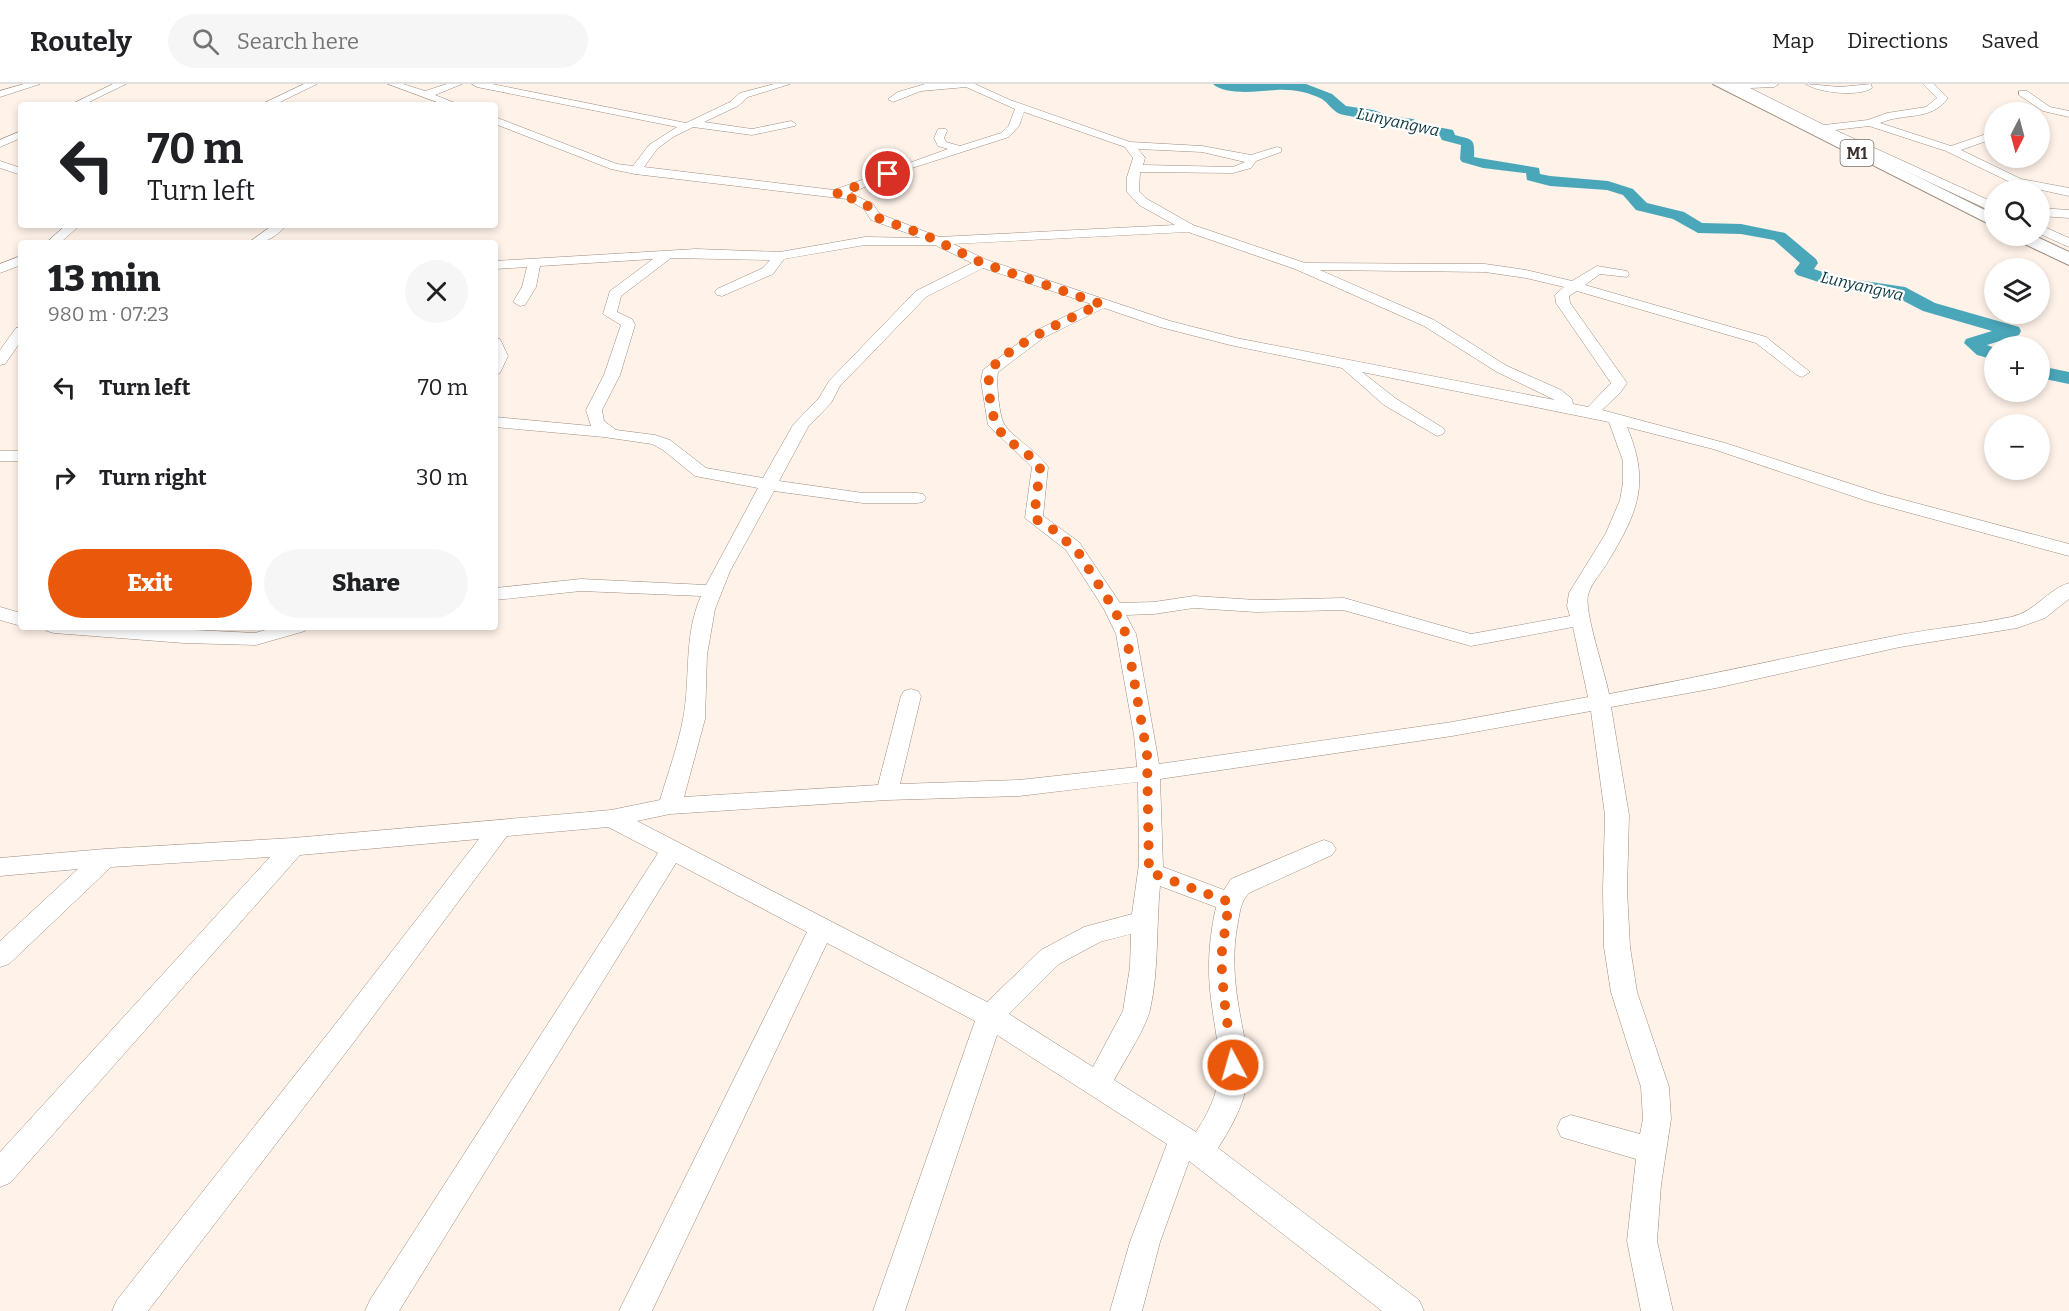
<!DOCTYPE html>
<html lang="en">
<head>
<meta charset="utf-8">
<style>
	body { margin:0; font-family:Bitter,serif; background:#f6f6f6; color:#202124; height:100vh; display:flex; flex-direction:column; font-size:22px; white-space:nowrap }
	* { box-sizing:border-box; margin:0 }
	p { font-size:20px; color:#757577 }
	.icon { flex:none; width:33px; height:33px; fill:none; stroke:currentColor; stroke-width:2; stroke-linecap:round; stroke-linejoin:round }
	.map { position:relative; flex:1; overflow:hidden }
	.details { position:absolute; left:18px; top:156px; width:480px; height:390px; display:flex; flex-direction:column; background:#fff; border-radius:6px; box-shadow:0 3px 9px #0003 }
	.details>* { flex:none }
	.hud { position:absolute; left:18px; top:18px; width:480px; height:126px; border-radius:6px; box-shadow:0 3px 9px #0003; background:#fff; color:#202124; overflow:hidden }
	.needle { width:39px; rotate:186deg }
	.buttons { position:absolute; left:1984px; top:18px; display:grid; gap:12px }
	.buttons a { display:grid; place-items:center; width:66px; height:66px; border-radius:50%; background:#fff; box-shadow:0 3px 9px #0003; font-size:30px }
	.pin { position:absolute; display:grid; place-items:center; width:51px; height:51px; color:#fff; margin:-26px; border:3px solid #fff; border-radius:50%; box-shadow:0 2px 6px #0007 }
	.me { position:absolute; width:66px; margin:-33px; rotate:354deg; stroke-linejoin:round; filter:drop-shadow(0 0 4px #0008) }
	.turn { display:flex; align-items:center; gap:21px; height:126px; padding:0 30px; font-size:27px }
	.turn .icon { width:78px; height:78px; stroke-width:2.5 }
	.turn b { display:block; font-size:42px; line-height:51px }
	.round { display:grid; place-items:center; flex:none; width:63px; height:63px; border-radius:32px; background:#f6f6f6 }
	.summary { display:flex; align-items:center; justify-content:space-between; height:102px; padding:0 30px }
	h1 { font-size:36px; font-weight:800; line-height:45px }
	.primary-button { display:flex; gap:12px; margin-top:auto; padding:12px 30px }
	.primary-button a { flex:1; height:69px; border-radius:36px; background:#ea580c; color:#fff; font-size:24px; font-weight:800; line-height:69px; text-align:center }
	.primary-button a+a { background:#f6f6f6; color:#202124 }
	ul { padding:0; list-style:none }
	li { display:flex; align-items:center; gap:18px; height:90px; padding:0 30px }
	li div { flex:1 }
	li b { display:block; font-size:22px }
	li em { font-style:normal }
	header { display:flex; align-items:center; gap:36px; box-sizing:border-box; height:84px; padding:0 30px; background:#fff; border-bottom:2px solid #e0e0e0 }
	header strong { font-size:28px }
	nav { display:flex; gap:33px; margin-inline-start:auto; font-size:21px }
	.search { width:420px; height:54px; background:#f6f6f6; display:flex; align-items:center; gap:15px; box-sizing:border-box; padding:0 21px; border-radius:33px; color:#757577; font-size:22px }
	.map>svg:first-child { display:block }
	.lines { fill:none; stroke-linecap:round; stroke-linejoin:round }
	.river { fill:#49a7b9; fill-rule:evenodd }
	.minor-casing { stroke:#9e8c7e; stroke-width:1 }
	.highway-casing { stroke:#9e8c7e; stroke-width:2 }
	.minor { fill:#fff; fill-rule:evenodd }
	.highway { fill:#fff; fill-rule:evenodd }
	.route { stroke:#ea580c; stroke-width:10; stroke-dasharray:0 18 }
	.labels { text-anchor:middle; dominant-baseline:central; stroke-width:4.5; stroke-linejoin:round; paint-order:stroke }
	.far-water-label { font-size:16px; font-style:italic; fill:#06343c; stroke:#fff }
	.shield { fill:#fff; stroke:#76706d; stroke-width:1.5 }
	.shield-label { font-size:16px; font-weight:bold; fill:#3b332e }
</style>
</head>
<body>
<header>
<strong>Routely</strong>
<div class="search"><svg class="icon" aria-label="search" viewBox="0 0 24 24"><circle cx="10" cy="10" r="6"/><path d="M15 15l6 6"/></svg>Search here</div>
<nav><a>Map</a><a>Directions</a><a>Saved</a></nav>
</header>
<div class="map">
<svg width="2069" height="1227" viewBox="0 0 2069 1227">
	<rect width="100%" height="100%" fill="#fef2e9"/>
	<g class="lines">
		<path class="river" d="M1213,0H1306L1332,10L1346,22L1373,26L1390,32L1413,35L1422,40L1453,46L1455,51C1472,56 1475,53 1474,73L1479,74L1539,84L1540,90L1550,92L1608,97L1633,105L1647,119L1684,128L1702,139L1741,140L1785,149L1816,175L1818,179L1814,185L1837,193L1905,203L1935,219L2019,243L2021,247L2019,251L1987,261L1995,264V276L1977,271L1964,259L1966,255L1992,247L1923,227L1894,212L1834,203L1797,191L1794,187L1800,179L1774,156L1741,150L1698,149L1673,135L1636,126L1623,111L1607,106L1550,102L1527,96L1526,89H1524L1483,84L1462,78L1460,75L1461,61L1442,56L1440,52L1412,46C1405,39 1353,34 1340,30C1333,27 1328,19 1322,15C1308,8 1292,5 1276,6C1260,7 1226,12 1213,0Z
			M2040,282L2069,288V300L2040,294Z"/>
		<defs>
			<path id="minor" d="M24,0H40L0,13V7Z
				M113,0H126L83,21H70Z
				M304,0H317L274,21H260Z
				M388,0H403L425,7L447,0H462L435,11L460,21H445Z
				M472,0H492L686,39L730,18L740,9L774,0H790L748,13L738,22L704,38L752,45L791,37L796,40L795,42L752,51L693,43L673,53L657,65L644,83L834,106L948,65L938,62L934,54L938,45H946L947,47L944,54L946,58L960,62L1001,49L1009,41L1015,25L966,3L921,7L893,18L888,15L898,8L925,0H975L1010,16L1130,58L1202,62L1251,71L1277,63L1281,64V68L1256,77L1251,84L1233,89L1140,88L1139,107L1147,115L1193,141L1305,179L1485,180L1526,186L1572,197L1597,182L1627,187L1629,190L1627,193L1600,190L1585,201L1766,253L1810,288L1802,293L1797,291L1756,259L1577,207L1569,212L1570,219L1627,299L1620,309L1602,326L1725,359L1882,410L2069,460V472L1870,418L1713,365L1627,343C1650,398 1639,426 1609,476C1603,487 1591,499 1588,511C1584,528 1605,588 1609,610C1706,592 1802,570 1899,551C1936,544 1974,541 2011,533C2035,528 2048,505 2069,499V515L2045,534L2017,544L1900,563L1716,604L1611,623L1629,731L1627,806L1630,863L1637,908L1669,1003L1671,1035L1661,1101L1657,1157L1673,1227H1641L1627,1157L1636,1075L1561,1053L1557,1044L1561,1035L1571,1031L1640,1050L1643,1035L1641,1003L1611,908L1604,863L1603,806L1605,731L1591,627L1452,652L1160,695L1163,783L1224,806L1231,795L1316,759L1324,756L1332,759L1336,765L1332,771L1249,809C1241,817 1240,827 1238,838C1232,867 1234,896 1239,925C1243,949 1250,973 1247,997C1244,1021 1231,1044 1218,1064L1419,1216L1424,1227H1382L1189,1077L1160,1158L1142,1227H1110L1130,1158L1167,1060L997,951L905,1227H873L975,937L827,859L652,1227H619L807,848L676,779L399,1227H365L370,1216L658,769L608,743L507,752L357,954L148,1227H112L117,1216L337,938L479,755L300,771L10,1099L0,1103V1068L270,773L111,783L9,880L0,883V857L78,785L0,792V774L105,765L293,754L611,726L660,716C668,689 678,662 683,635C691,594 683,553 701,512L581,507L495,516V504L581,495L706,501L758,404L695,392L663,366L652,360L604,353L495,343V333L591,342L586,326L604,291L621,241L603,230L610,207L653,175L540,182L536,203L525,221L520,222L513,218L522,203L527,183L495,185V177L696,165L780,168L865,153L921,154L871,136L864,125L847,115L635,90L611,85L495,40V33L617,80L633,82L649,61L677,43L477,3ZM1024,28L1125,63L1133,74L1127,93V108L1139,121L1175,141L939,153L880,130L873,120L850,109L912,84L1009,53L1019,42ZM1138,65L1202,68L1245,78L1233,83L1143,81L1145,74ZM1188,148L1295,185L1424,242L1497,288L1555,316L1236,254L1170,237L987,176L953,160ZM865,161H935L972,179L916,207L829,297L819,314L793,341L763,394L706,384L670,356L655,351L616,346L604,337L602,326L620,291L635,241L632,235L617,228L621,212L671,174L770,176L763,184L717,205L715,208L717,211L722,212L773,190L784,175ZM983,184L1091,220L1033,248L983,286L981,297L988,341L1032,383L1025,434L1066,466L1104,525L1116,550L1134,651L1137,683L1019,696L900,700L921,612L918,607L911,605L904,607L901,612L878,701L684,713L705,635L707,571L715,525L730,487L774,407L863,419H917L923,418L926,414L923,410L917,409H863L779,397L808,343L831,319L840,302L926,213ZM1320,186L1485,188L1526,194L1564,203L1555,211L1556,219L1611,299L1588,323L1573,320L1572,315L1561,306L1507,282L1434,236ZM1104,224L1160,243L1230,261L1342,284L1384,321L1437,352L1443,350L1445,347L1443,344L1395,314L1362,288L1609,338L1623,377V399L1620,416L1606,449L1569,509L1567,522L1570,532L1471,550L1344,514L1256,516L1194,512L1154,518L1120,519L1079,458L1043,432L1048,383C1037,367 1011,352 1004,340C999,331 996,298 998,288L1043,254ZM1194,524L1256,528L1343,526L1471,562L1573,543L1588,613L1452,638L1159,680L1136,550L1126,531L1154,530ZM1138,698L1139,780L1132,830L1084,843L1041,866L987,918L637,737L670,730L887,716L1019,712ZM1160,802L1216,823C1209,854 1207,884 1211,915C1218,972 1231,995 1196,1048L1114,996C1124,977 1145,946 1150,926C1159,886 1156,843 1160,802ZM1131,850L1130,883L1123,927L1093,983L1009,930L1059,880L1100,858Z
				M1730,0H1779L1774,3L1750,4L1824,41L1868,36L1887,29L1926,23L1937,14L1923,0H1934L1948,14C1930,38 1906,28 1880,39L1951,62L1995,47V54L1961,66L2021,95L2069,104V112L2014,100L1946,67L1869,42L1835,46L1995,119V128L1991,127L1795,35Z
				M1806,0L1840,3L1871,0L1872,4C1860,13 1818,9 1806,0Z
				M2019,7H2027L2050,23L2069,27V33L2043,27L2019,11Z
				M21,47V54L0,63V56Z
				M0,77L21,84V91L0,84Z
				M2040,124L2069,126V134L2040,132Z
				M66,141H80L60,159H46Z
				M273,141H286C275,155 264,159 248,159Z
				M2040,141L2069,154V163L2040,150Z
				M21,172V181L0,189V180Z
				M21,243V257L5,280L0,281V266L16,244Z
				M495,254L500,255L508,272L500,289L495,291Z
				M0,367H21V377H0Z
				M0,523L21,529V542L0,536Z
				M44,543H134L255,549L276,543H308L305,547L256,561L184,559L54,549L47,547Z"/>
			<path id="highway" d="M1713,0H1731L1995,131V143Z
				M2013,152H2035L2069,168V181L2016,156Z"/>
		</defs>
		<use href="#minor" class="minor-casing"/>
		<use href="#highway" class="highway-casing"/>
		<use href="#minor" class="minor"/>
		<use href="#highway" class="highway"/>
	</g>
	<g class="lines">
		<path class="route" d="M888,90L836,110L861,117L869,123L875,133L925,151L982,179L1101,220C1075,232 1006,262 991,286C985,296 992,335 998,344C1006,357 1024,367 1036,377L1040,384L1034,434L1054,446L1078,468L1114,525L1126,550L1147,670L1149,788L1229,818L1221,874L1224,914L1233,981"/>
	</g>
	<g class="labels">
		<g class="far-water-label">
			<text transform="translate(1398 38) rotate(12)">Lunyangwa</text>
			<text transform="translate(1862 202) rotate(13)">Lunyangwa</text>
		</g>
		<rect class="shield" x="1840.5" y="56" width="33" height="26" rx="4.5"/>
		<g class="shield-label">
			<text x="1857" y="69">M1</text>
		</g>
	</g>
</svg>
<div class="buttons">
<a><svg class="needle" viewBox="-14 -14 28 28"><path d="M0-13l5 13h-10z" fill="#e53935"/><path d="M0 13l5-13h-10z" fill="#757577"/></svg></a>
<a><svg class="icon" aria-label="search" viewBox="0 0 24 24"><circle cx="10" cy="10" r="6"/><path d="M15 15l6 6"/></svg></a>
<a><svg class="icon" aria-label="layers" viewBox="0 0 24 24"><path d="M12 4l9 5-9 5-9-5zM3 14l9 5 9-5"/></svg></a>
<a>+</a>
<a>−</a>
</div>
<div class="pin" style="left:888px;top:90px;background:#d93025"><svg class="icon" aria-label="arrive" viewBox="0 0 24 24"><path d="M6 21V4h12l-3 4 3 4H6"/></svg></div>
<svg class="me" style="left:1233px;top:981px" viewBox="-20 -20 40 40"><circle r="17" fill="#ea580c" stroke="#fff" stroke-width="3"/><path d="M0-11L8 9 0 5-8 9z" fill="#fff"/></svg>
<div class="hud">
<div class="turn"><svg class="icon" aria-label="left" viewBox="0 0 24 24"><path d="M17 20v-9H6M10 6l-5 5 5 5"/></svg><div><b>70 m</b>Turn left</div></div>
</div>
<section class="details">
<div class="summary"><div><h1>13 min</h1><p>980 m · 07:23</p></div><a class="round"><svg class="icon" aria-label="close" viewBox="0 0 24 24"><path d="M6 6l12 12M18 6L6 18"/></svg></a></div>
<ul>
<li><svg class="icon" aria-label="left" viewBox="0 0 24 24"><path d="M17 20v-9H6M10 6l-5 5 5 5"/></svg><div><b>Turn left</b></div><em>70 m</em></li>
<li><svg class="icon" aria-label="right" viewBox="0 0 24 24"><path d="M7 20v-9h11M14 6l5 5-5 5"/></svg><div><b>Turn right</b></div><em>30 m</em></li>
</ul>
<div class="primary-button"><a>Exit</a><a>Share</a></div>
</section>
</div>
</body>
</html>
